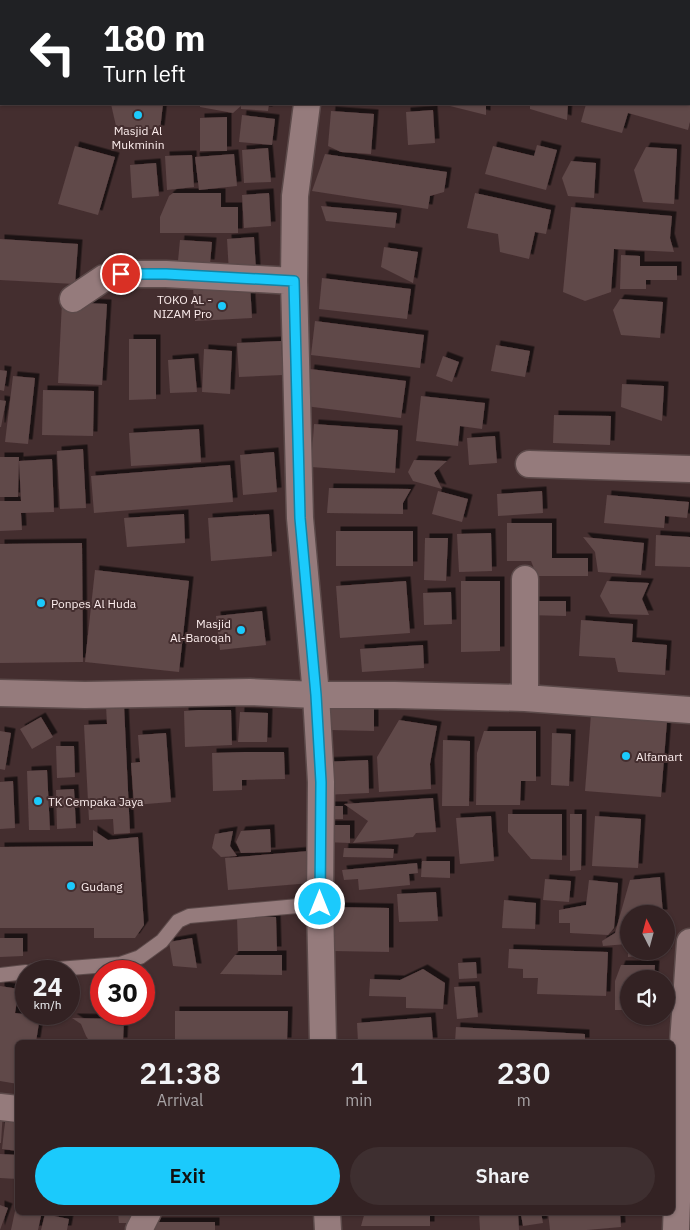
<!DOCTYPE html>
<html lang="en">
<head>
<meta charset="utf-8">
<style>
	body { margin:0; font-family:"IBM Plex Sans",sans-serif; background:#3e2f30; color:#f1f3f6; height:100vh; display:flex; flex-direction:column; font-size:19px; white-space:nowrap }
	* { box-sizing:border-box; margin:0 }
	p { font-size:16px; color:#a9a4a6 }
	.icon { flex:none; width:28px; height:28px; fill:none; stroke:currentColor; stroke-width:2; stroke-linecap:round; stroke-linejoin:round }
	.map { position:relative; flex:1; overflow:hidden }
	.side { position:absolute; left:15px; top:1040px; width:660px; height:175px; display:flex; flex-direction:column; background:#332223; border-radius:8px; box-shadow:0 1px 4px #0004,0 0 0 1px #4e3f41 }
	.side>* { flex:none }
	.top-card { position:absolute; left:0px; top:0px; width:690px; height:105px; box-shadow:0 1px 4px #0004,0 0 0 1px #4e3f41; background:#202124; color:#fff; overflow:hidden }
	.needle { width:32px; rotate:354deg }
	.buttons { position:absolute; left:620px; top:905px; display:grid; gap:10px }
	.buttons a { display:grid; place-items:center; width:55px; height:55px; border-radius:50%; background:#332223; box-shadow:0 1px 4px #0004,0 0 0 1px #4e3f41; font-size:25px }
	.speed { position:absolute; left:15px; top:960px; display:flex; gap:10px; font-size:25px; font-weight:700; text-align:center }
	.speed>* { display:grid; place-content:center; width:65px; height:65px; border-radius:50%; background:#332223; box-shadow:0 1px 4px #0004,0 0 0 1px #4e3f41; line-height:1 }
	.speed small { font-size:12px; font-weight:400 }
	.speed .limit { border:8px solid #d22; background:#fff; color:#111 }
	.pin { position:absolute; display:grid; place-items:center; width:42px; height:42px; color:#fff; margin:-21px; border:2px solid #fff; border-radius:50%; box-shadow:0 1px 5px #0007 }
	.me { position:absolute; width:55px; margin:-28px; rotate:0deg; stroke-linejoin:round; filter:drop-shadow(0 0 4px #0008) }
	.turn { display:flex; align-items:center; gap:18px; height:105px; padding:0 20px; font-size:22px }
	.turn .icon { width:65px; height:65px; stroke-width:2.5 }
	.turn b { display:block; font-size:35px; line-height:42px }
	.eta { display:flex; justify-content:space-evenly; align-items:center; height:85px; text-align:center }
	.eta b { font-size:30px; font-weight:600; line-height:35px }
	.action { display:flex; gap:10px; margin-top:auto; padding:10px 20px }
	.action a { flex:1; height:58px; border-radius:30px; background:#1bcafc; color:#111; font-size:20px; font-weight:600; line-height:58px; text-align:center }
	.action a+a { background:#3e2f30; color:#f1f3f6 }
	.map>svg:first-child { display:block }
	.building { fill:#604849; filter:url(#shadow) }
	.lines { fill:none; stroke-linecap:round; stroke-linejoin:round }
	.lane-casing { stroke:#5c4a4a; stroke-width:16 }
	.street-casing { stroke:#5c4a4a; stroke-width:29 }
	.highway-casing { stroke:#5c4a4a; stroke-width:30 }
	.lane { stroke:#957b7c; stroke-width:14 }
	.street { stroke:#957b7c; stroke-width:26 }
	.highway { stroke:#c17379; stroke-width:28 }
	.route-casing { stroke:#1283a4; stroke-width:12 }
	.route { stroke:#1bcafc; stroke-width:9 }
	.poi-dot { fill:#1bcafc; stroke:#442e2f; stroke-width:2 }
	.labels { text-anchor:middle; dominant-baseline:central; stroke-width:4; stroke-linejoin:round; paint-order:stroke }
	.poi-label { font-size:12px; fill:#fceded; stroke:#442e2f; text-anchor:start }
</style>
</head>
<body>
<div class="map">
<svg width="690" height="1230" viewBox="0 0 690 1230">
	<defs>
		<filter id="shadow"><feDropShadow dx="4.5" dy="-4.5" stdDeviation="0" flood-color="#0009"/></filter>
	</defs>
	<rect width="100%" height="100%" fill="#442e2f"/>
	<path class="building" d="M111,104H163L160,130L116,126Z
		M200,104H269L268,111L241,109V106L233,113L200,107Z
		M442,104H486V115Z
		M530,104H568L567,120L530,109Z
		M586,104H690V122L688,130L628,113L622,133L581,122Z
		M433,110L435,143L408,145L406,112Z
		M331,111L374,114L371,154L341,152L328,146Z
		M242,115L275,119L272,145L239,142Z
		M227,117V151H200V118Z
		M537,145L557,150L546,190L485,174L493,146L534,156Z
		M75,146L115,157L98,215L58,204Z
		M646,147L677,149L674,204L643,202L634,170Z
		M268,148L271,182L244,183L242,150Z
		M234,154L237,186L199,190L195,157Z
		M325,154L447,172L444,192L430,196L428,209L312,191Z
		M192,155L194,187L167,190L165,156Z
		M571,161L596,163L594,198L568,196L562,178Z
		M156,163L159,196L132,198L130,165Z
		M173,193H221V207H238V233H160V217L169,196Z
		M269,193L271,226L244,228L242,195Z
		M475,193L551,210L546,234L535,232L529,259L500,252L498,234L467,228Z
		M321,206L397,213L395,228L326,221Z
		M571,207L672,216L670,238L674,252L614,249L611,292L585,301L563,292Z
		M254,237L256,270L229,273L227,239Z
		M0,239L78,244L75,284L0,280Z
		M180,240L212,242L210,264L178,261Z
		M384,247L418,252L413,283L381,267Z
		M621,255L640,256V266H677V280H646V289H620Z
		M322,278L411,289L407,319L319,309Z
		M250,283L252,318L195,321L193,286Z
		M620,299L663,302L660,338L621,335L613,310Z
		M62,302L107,304L102,385L58,383Z
		M315,321L424,335L420,368L311,355Z
		M129,339H156V399L129,400Z
		M281,341L283,375L239,377L237,343Z
		M496,345L530,351L525,377L491,371Z
		M204,349L232,351L230,394L202,392Z
		M443,356L459,362L452,382L436,376Z
		M194,358L197,392L170,393L168,360Z
		M310,369L406,381L401,418L305,406Z
		M0,370L7,371L4,391L0,390Z
		M13,376L35,378L28,444L5,442Z
		M622,384L664,386L662,421L621,407Z
		M43,390L94,391L93,436L42,435Z
		M421,396L485,403L482,429L460,426L458,446L416,441Z
		M0,400L6,401L1,427H0Z
		M554,415L611,416L610,445L553,443Z
		M314,424L398,430L395,473L311,467Z
		M199,429L201,462L131,466L129,433Z
		M495,436L497,463L469,465L467,438Z
		M83,449L86,508L60,509L57,451Z
		M274,452L277,492L243,495L240,455Z
		M0,457H19L18,497H0Z
		M52,459L54,512L21,513L22,530L0,531V501H21L19,461Z
		M414,460L447,461L434,473L442,489L413,481L408,472Z
		M230,465L233,502L94,513L91,476Z
		M329,488L411,489L403,503V514L327,513Z
		M438,491L468,499L462,522L432,514Z
		M542,491L543,513L498,516L497,494Z
		M607,495L689,502L687,518L665,516L664,528L604,523Z
		M184,514L185,543L127,547L124,518Z
		M269,514L272,556L211,561L208,518Z
		M507,523H552V558H588V576H537L531,561H507Z
		M336,531H413V566H336Z
		M491,533L492,571L459,572L457,534Z
		M656,535L690,537V567L655,566Z
		M583,537L644,543L641,575L598,572L595,552Z
		M425,538H448L446,581L424,580Z
		M82,543L83,662L0,663V544Z
		M95,570L189,581L179,672L85,662Z
		M406,581L410,633L340,638L336,586Z
		M461,581H500V651L461,652Z
		M607,581L649,583L642,599L649,615L610,614L600,596Z
		M451,592L452,624L424,625L423,593Z
		M527,601H566V616L527,615Z
		M262,611L266,645L220,650L216,616Z
		M581,620L633,624L632,642L667,645L665,675L618,672L615,658L579,656Z
		M423,645L424,668L362,672L360,649Z
		M124,705L130,833L114,834L113,819L89,820L84,725L107,724L106,706Z
		M331,706H374V731L331,730Z
		M198,710H231L232,745L185,747L184,711Z
		M240,712L268,713L267,742H238Z
		M591,714L667,721L661,797L585,791Z
		M41,717L53,737L32,749L20,729Z
		M399,720L437,726L430,764L431,789L379,792L377,757Z
		M0,731L11,733L5,770L0,769Z
		M484,731H536V781H521L520,805H476L477,753Z
		M166,733L171,802L134,805L131,763L140,762L138,735Z
		M552,733L571,734L569,786L551,785Z
		M443,740L470,741L469,806H442Z
		M56,746H74L75,777L57,778Z
		M244,752H284L285,779L242,780V790L213,791L212,753Z
		M368,760L369,793L322,795L321,762Z
		M47,770L50,830H29L27,771Z
		M13,781L15,828L0,829V782Z
		M74,789L76,828L57,829L56,790Z
		M433,798L436,832L416,833L413,837L353,843L368,821L344,804Z
		M323,806H343V819H323Z
		M508,814H562V860L531,859L508,832Z
		M570,814H582L581,870L570,871Z
		M491,816L494,861L460,864L456,818Z
		M595,816L641,819L638,868L592,866Z
		M324,825H350V843L324,842Z
		M270,829L271,852L241,853L236,842L241,831Z
		M93,830L108,840L138,837L144,925L135,938H94V928H0V847L93,846Z
		M233,831L230,846L237,856L221,857L212,848L215,834Z
		M344,848L394,849L393,858L343,857Z
		M309,851L311,883L228,890L225,858Z
		M422,861H450V878L421,877Z
		M417,863L418,873L409,874L410,885L359,890L358,879L344,880L342,870Z
		M660,877L663,914H629V947H627V944L603,946L602,941L615,933L630,880Z
		M545,879L571,881L569,902L543,900Z
		M589,880L618,883L614,928L608,935L570,933V923H559V910L586,905Z
		M436,892L438,921L399,922L397,894Z
		M504,900L536,903L535,929L502,928Z
		M334,907L389,908V952L333,951Z
		M237,917H276L277,951H238Z
		M0,938H23V956L0,957Z
		M192,938L197,968L173,966L169,942Z
		M509,949L608,952L606,996L537,994L538,978H523V969L508,968Z
		M628,951H667V953L628,957Z
		M235,955H282V975L220,974Z
		M476,962L477,978L459,979L458,963Z
		M621,965H655L654,979H629V1010H615V981Z
		M423,969L445,983L443,1009L406,1008V997L369,996L370,979L400,980Z
		M0,986L19,989L15,1013L40,1016L36,1042H18V1084L0,1081Z
		M475,986L478,1017L457,1019L454,987Z
		M175,1011H288L287,1042H175Z
		M431,1017L433,1042H358L357,1023Z
		M72,1018L124,1019L123,1042H90L86,1036L81,1024Z
		M456,1027L585,1034V1042H455Z
		M0,1110H3L1,1143H0Z
		M6,1113L18,1115V1151L2,1149Z
		M0,1154L18,1155V1179L0,1178Z
		M0,1205L8,1208L0,1230Z
		M15,1211L18,1212L41,1216L38,1230H11Z
		M118,1212H135L136,1223H119Z
		M365,1212H430V1226H361Z
		M479,1212H518L519,1230H480Z
		M541,1212L543,1223L523,1226L521,1215Z
		M548,1212H620L621,1227L587,1230H550Z
		M45,1214L69,1219L67,1230H41Z
		M154,1222H215V1230H154Z"/>
	<g class="lines">
		<defs>
			<path id="lane" d="M33,971L120,964L140,957L162,941L178,921L189,916L320,904
				M0,975L26,972"/>
			<path id="street" d="M319,1L320,0
				M511,1V0
				M307,104L295,196L294,281L300,518L316,695L321,782L320,904L323,1042
				M73,299L104,278L121,274H166L294,281
				M529,464L690,469
				M525,579V698
				M0,693L85,695L250,692L316,695H395L525,698L690,710
				M0,1107L18,1109
				M327,1212L328,1230
				M139,1230L148,1212
				M676,1230L682,1058L690,942"/>
			<path id="highway" d="M471,0L476,1
				M561,0L567,1
				M689,31H690
				M689,56H690"/>
		</defs>
		<use href="#lane" class="lane-casing"/>
		<use href="#street" class="street-casing"/>
		<use href="#highway" class="highway-casing"/>
		<use href="#lane" class="lane"/>
		<use href="#street" class="street"/>
		<use href="#highway" class="highway"/>
	</g>
	<g class="lines">
		<defs>
			<path id="route" d="M121,274H166L294,281L300,518L316,695L321,782L320,904"/>
		</defs>
		<use href="#route" class="route-casing"/>
		<use href="#route" class="route"/>
	</g>
	<g class="poi-dot">
		<circle cx="138" cy="115" r="5"/>
		<circle cx="222" cy="306" r="5"/>
		<circle cx="41" cy="603" r="5"/>
		<circle cx="241" cy="630" r="5"/>
		<circle cx="626" cy="756" r="5"/>
		<circle cx="38" cy="801" r="5"/>
		<circle cx="71" cy="886" r="5"/>
	</g>
	<g class="labels">
		<g class="poi-label">
			<text x="138" y="130" text-anchor="middle">Masjid Al<tspan x="138" dy="14">Mukminin</tspan></text>
			<text x="212" y="299" text-anchor="end">TOKO AL -<tspan x="212" dy="14">NIZAM Pro</tspan></text>
			<text x="51" y="603">Ponpes Al Huda</text>
			<text x="231" y="623" text-anchor="end">Masjid<tspan x="231" dy="14">Al-Baroqah</tspan></text>
			<text x="636" y="756">Alfamart</text>
			<text x="48" y="801">TK Cempaka Jaya</text>
			<text x="81" y="886">Gudang</text>
		</g>
	</g>
</svg>
<div class="buttons">
<a><svg class="needle" viewBox="-14 -14 28 28"><path d="M0-13l5 13h-10z" fill="#e53935"/><path d="M0 13l5-13h-10z" fill="#a9a4a6"/></svg></a>
<a><svg class="icon" aria-label="sound" viewBox="0 0 24 24"><path d="M4 9h4l5-4v14l-5-4H4zM17 9q2 3 0 6"/></svg></a>
</div>
<div class="speed"><div>24<small>km/h</small></div><div class="limit">30</div></div>
<div class="pin" style="left:121px;top:274px;background:#d93025"><svg class="icon" aria-label="arrive" viewBox="0 0 24 24"><path d="M6 21V4h12l-3 4 3 4H6"/></svg></div>
<svg class="me" style="left:320px;top:904px" viewBox="-20 -20 40 40"><circle r="17" fill="#1bcafc" stroke="#fff" stroke-width="3"/><path d="M0-11L8 9 0 5-8 9z" fill="#fff"/></svg>
<div class="top-card">
<div class="turn"><svg class="icon" aria-label="left" viewBox="0 0 24 24"><path d="M17 20v-9H6M10 6l-5 5 5 5"/></svg><div><b>180 m</b>Turn left</div></div>
</div>
<section class="side">
<div class="eta">
<div><b>21:38</b><p>Arrival</p></div>
<div><b>1</b><p>min</p></div>
<div><b>230</b><p>m</p></div>
</div>
<div class="action"><a>Exit</a><a>Share</a></div>
</section>
</div>
</body>
</html>
